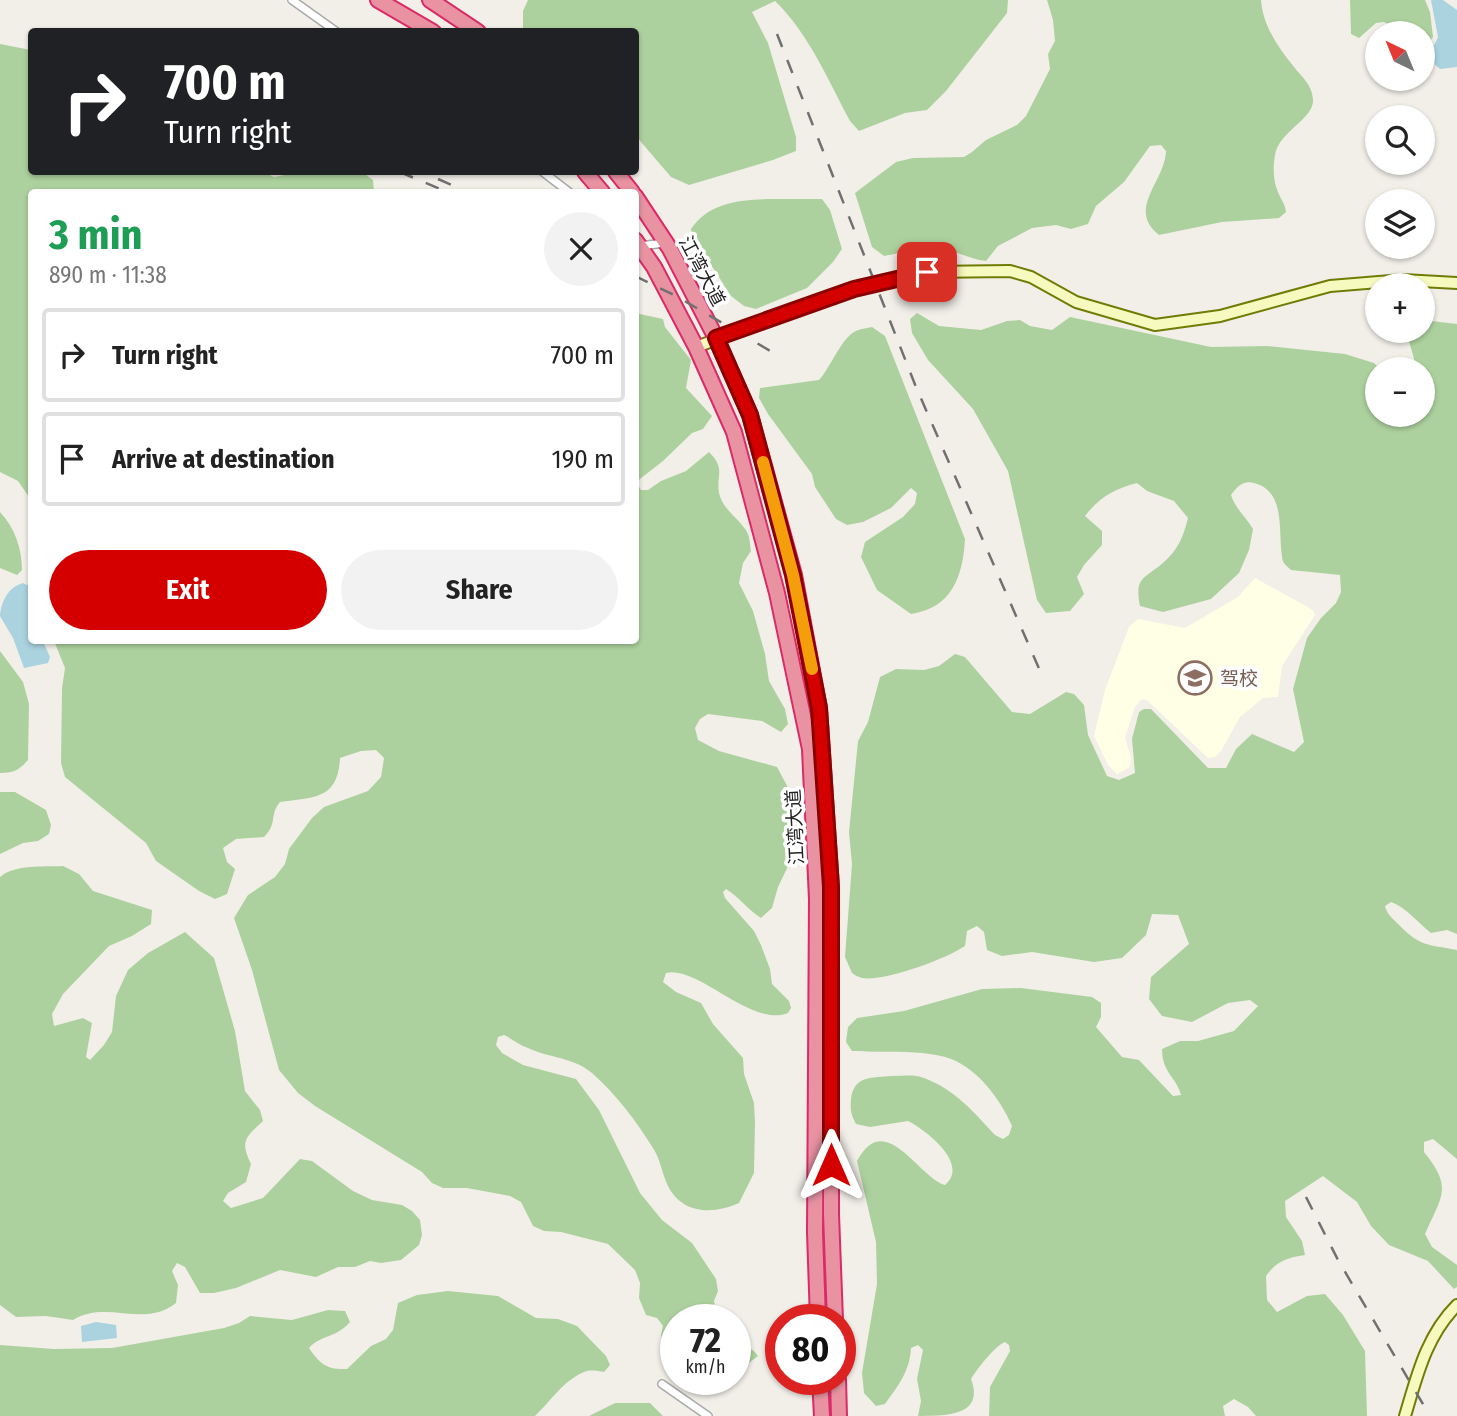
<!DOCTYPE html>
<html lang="en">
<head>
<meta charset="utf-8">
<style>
	body { margin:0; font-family:"Fira Sans Condensed","Noto Sans SC",sans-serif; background:#f2f2f2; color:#222; height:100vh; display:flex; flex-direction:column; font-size:26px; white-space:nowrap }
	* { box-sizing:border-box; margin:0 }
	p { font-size:23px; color:#767676 }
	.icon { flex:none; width:38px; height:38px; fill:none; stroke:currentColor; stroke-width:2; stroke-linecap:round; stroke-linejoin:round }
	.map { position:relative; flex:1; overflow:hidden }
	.side { position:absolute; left:28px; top:189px; width:611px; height:455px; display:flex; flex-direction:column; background:#fff; border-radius:7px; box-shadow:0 2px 5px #0004 }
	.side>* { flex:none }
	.guide { position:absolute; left:28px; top:28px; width:611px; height:147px; border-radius:7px; box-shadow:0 2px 5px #0004; background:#202124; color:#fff; overflow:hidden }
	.needle { width:46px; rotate:317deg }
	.buttons { position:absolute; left:1365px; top:21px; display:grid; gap:14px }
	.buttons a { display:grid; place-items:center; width:70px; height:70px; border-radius:50%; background:#fff; box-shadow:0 2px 5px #0004; font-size:35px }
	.speed { position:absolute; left:660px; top:1304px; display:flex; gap:14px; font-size:35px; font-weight:700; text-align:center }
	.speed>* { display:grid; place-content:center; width:91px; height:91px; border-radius:50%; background:#fff; box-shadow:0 2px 5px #0004; line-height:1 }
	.speed small { font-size:18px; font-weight:400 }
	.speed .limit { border:10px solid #d22; background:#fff; color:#111 }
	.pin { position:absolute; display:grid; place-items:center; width:60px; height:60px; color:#fff; margin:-30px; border-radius:14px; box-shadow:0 4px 10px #0006 }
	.me { position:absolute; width:77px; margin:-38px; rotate:0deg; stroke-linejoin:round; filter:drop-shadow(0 0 5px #0008) }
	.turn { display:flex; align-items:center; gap:24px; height:147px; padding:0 21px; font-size:32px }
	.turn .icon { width:91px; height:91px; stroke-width:2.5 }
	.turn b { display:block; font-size:49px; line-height:60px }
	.round { display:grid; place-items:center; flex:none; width:74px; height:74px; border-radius:37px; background:#f2f2f2 }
	.head { display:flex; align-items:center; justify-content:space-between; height:119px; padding:0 21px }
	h1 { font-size:42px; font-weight:700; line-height:52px; color:#1e9e55 }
	.button { display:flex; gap:14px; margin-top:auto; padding:14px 21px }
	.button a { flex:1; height:80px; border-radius:42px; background:#d40000; color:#fff; font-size:28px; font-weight:700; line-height:80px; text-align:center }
	.button a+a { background:#f2f2f2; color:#222 }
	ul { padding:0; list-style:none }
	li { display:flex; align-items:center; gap:21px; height:94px; margin:0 14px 10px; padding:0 7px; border:4px solid #e0e0e0; border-radius:7px }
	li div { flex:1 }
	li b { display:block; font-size:26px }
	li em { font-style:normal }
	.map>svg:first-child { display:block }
	.education { fill:#ffffe5 }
	.forest { fill:#add19e }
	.water { fill:#aad3df }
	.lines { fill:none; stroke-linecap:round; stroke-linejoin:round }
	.street-casing { stroke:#a9a9a9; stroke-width:10 }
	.secondary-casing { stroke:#707d05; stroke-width:14 }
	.highway-casing { stroke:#dc2a67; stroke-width:18 }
	.street { stroke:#fff; stroke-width:7 }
	.secondary { stroke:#f7fabf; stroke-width:10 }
	.highway { stroke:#e892a2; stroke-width:14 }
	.rail { stroke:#707070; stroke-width:2.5; stroke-dasharray:14 14; stroke-linecap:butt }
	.route-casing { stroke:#8a0000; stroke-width:18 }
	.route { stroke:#d40000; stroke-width:12 }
	.slow { stroke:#f59e0b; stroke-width:12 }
	.labels { text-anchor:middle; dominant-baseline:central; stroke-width:7; stroke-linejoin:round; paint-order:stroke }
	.street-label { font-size:19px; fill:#222; stroke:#fff }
	.education-label { font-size:19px; fill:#785e54; stroke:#fff; text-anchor:start }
</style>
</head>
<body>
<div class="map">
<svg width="1457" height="1416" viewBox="0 0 1457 1416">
	<rect width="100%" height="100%" fill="#f2efe9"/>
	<path class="education" d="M1255,578L1313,610L1315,615L1282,666L1278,697L1263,698L1240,717L1221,751L1215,757L1208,758L1147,700L1142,699L1135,707L1125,738L1131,757L1130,767L1117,774L1108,765L1094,736L1105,690L1129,627L1138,619L1185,628L1238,597Z"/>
	<path class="forest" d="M528,0H1008L1007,13L946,91L927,110L905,113L859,131L850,121C828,80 809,34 775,1L752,12L768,43L796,137V151L773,160L689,185L671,177L635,135V32L523,31V11Z
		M1047,0H1261C1263,26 1278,47 1294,67C1302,77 1312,85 1313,99C1315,119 1279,131 1275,155C1273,167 1273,181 1278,192C1281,200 1285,203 1286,212L1279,218L1222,222L1159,235C1126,209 1165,182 1166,151L1161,145L1150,146L1124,182L1096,206L1088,224L1071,229L1056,225L1032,228L998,246L986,261C968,259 954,249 936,248C919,247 900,253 884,256L872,247L855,193L896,162L913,158L964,157L972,152L986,140L1017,125L1026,116L1050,69L1048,54L1055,41L1053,20Z
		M1350,0H1425L1430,12L1433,37L1426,45L1423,46V33H1404L1384,22L1376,23L1359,38L1351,34Z
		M0,44L31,50L32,172H263L274,177L301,172H362L373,180L374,192H32L31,500L18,481L0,472Z
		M801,199H822L830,210L842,249L833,262L807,288L756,309L744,306L731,296L692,235L691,229C715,193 764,200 801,199Z
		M635,313L663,319L665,327L691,360L686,388L712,416L703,429L692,433L663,461L636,482L641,490H648L661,481L686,471L709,452C726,469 716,474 719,493C723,511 741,519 748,534C750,538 750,546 751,551L743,563L739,583L753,611L765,654L769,681L785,709L788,724L781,732L762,721L708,714L700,719L695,728L698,740L719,751L777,767L799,808L798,826L791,860L778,887L772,908L761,918C748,910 739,897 726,889L723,892L725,898L754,931L761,945L770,969L772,984L789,1001L791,1008L788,1013C751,1028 698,965 666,973L663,982L676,992L701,1003L713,1024L743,1058L744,1074L754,1103L755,1122L754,1173L739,1203C715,1214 684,1215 669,1188C662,1175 661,1160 653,1148C637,1122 615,1093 592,1073C573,1057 549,1058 528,1048C520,1045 512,1039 504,1035L498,1037L496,1045L502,1053L523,1065L576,1079L599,1110L640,1193L662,1220L692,1243L716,1279L718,1291L714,1301L718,1319L676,1320L675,1348L661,1336L663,1326L657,1318L646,1315L639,1298L640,1283L635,1270L608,1244L561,1232L544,1231L533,1226L521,1202L510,1196L467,1188H443L432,1183L422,1172L315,1106L298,1093L279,1070L252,970L234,918L248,895L275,877L285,864L289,849L312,818L324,807L368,791L381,777L384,758L376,750L361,751L340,758C338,800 314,797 280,802C269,815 278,823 264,837L236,839L223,848L227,862L235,869L227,894L215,899L199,891L156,861L146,843L65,777L61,763L62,688L65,668L54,641L635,640Z
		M917,313L939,326L981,330L1007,321L1020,320L1030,326L1052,330L1070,317L1211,347L1267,346L1345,354L1374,363L1380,369H1377V415H1423V407H1427L1435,398L1423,382V369H1417L1406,331H1423V320L1457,324V934L1447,930L1431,933C1417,922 1407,908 1391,902L1385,906C1387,914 1392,918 1398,924C1421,947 1426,944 1457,950V1159L1433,1139L1424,1142V1152C1453,1188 1442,1195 1425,1234L1432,1247L1457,1265V1287L1454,1289L1428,1261L1389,1245L1371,1226L1357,1202L1323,1176L1285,1201L1286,1217L1302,1241L1305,1255C1286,1258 1277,1261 1266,1276L1267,1300L1277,1312L1307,1296L1325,1294L1343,1315L1365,1351L1367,1416H1256L1248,1407L1234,1399L1223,1406L1225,1416H989L990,1387L1010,1351L1009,1345L1005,1342C995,1346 977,1369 971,1379C985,1416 946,1416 918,1416L921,1401L917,1379L923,1350L918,1345L911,1348C910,1371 898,1386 885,1404L876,1406L864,1393L862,1373L877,1284L876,1242L857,1161C885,1108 918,1177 945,1185C970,1164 926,1130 908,1121L870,1127L856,1124C851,1115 850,1110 851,1099C854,1075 872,1078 892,1076C903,1076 914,1074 924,1078C954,1089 974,1112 995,1135L1003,1139L1009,1135L1012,1126C1000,1098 975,1065 945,1057C915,1049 883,1053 852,1051L846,1042L848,1027L857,1018L904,1011L982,989L1021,988L1092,997L1101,1003V1017L1096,1027L1122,1057L1139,1060L1173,1096L1181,1095C1176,1076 1162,1073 1162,1049L1180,1041H1198L1234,1031L1258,1006L1250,1000L1228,1003L1192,1022L1162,1016L1149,999L1151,977L1189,944L1178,915L1152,914L1146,935L1122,958L1094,962L1032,952L1002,956L987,950L984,932L977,926L967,931L965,946C946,959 884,982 862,978C858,977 855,975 852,973L845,957L852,864L849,832L858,741L868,722L880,677L896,669L924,670L939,666L955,654L965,657L1012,712L1030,714L1066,692L1074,694L1084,705L1088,735L1107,776L1119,780L1135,773L1132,739L1139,712L1144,709H1151L1208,768H1226L1236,749L1252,734L1294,752L1304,742L1293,689L1307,638L1321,618L1336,603L1341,592L1340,575L1291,570C1286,565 1282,563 1282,556C1278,531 1286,491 1254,483C1243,480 1237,487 1231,495C1235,508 1246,517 1253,529L1249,550L1239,573L1211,599L1163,612L1140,606C1134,576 1145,579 1164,562C1178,550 1184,535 1188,518L1174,501L1147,491L1137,483C1114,489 1100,497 1085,516L1102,531V545L1084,565L1077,577L1084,594L1070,611L1046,613L1037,600L1008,471L973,409L928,360L912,333L910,319Z
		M872,327L885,336L965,539C963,576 952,608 911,614L877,590L861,557L865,542L903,517L915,504L917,493L911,488L891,508L863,522L847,525L836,519L815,487L812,474L768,414L759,398L760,388L819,380C831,367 841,338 856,331C860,329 867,328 872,327Z
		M0,512C15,528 22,549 22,570L17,575L0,568Z
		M0,651L23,682L29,704L28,760C19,770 14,773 0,773Z
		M0,792H15L46,810L51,825L49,834L38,841L23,843L0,854Z
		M63,866L79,874L93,891L152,910L151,924L132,936L109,946L63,994L52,1014L54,1026L83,1018L92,1023L86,1057L90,1060L104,1045L112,1032L116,996L128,970L148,953L185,932L214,958L235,1031L245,1091L260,1110L263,1121C245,1138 240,1141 251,1164L246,1182L228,1193L223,1201L231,1208L263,1198L300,1159L312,1161L353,1191L372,1200L402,1205L412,1211L420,1220L422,1235L419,1245L401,1260L381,1263L370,1261L355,1267H338L316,1277L280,1270L236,1288L214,1293H200L185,1267L177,1263L172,1271L178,1285L176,1303C144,1329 107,1299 73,1320L46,1316L16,1317L0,1305V877C15,864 44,867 63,866Z
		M448,1291L498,1296L536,1318L558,1319L577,1326L606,1356L610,1365L604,1372C599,1371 592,1370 587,1371C565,1378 551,1401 535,1416H0V1345L54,1349L112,1348L224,1328L239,1323L250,1316L292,1320L328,1310L345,1311L350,1322C335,1339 322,1334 309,1348C320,1364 327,1370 347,1369L371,1346L386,1339L393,1330L398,1303L417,1295Z
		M735,1340L754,1351L758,1356L745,1366L735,1363Z
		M615,1403H650L663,1416H589Z"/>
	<path class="water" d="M1431,0H1443L1457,10V67L1440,69L1431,61V52L1438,37Z
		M23,583L29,586L32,640L43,641L50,657L48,663L24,668L13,638L0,616C1,602 8,587 23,583Z
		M96,1322L116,1325L117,1338L82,1342L81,1326Z"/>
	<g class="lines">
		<defs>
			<path id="street" d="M292,0L337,32
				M543,172L569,192
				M639,246L665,243
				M662,1384L708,1416"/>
			<path id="secondary" d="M696,347L854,289L927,272L1010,271L1031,277L1076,302L1155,325L1220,316L1330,286L1403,280L1457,283
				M1405,1416C1417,1376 1426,1336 1457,1305"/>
			<path id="highway" d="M378,0L433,32
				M430,0L478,32
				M585,172L602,192
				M616,172L632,192
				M635,196L670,249L716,338L750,415L794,575L819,708L831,887V1214L835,1320
				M635,240L654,267L696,347L734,432L777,593L810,749L817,899L815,1232L818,1320
				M820,1379L822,1416
				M838,1379L839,1416"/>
		</defs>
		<use href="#street" class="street-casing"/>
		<use href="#secondary" class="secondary-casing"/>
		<use href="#highway" class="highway-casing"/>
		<use href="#street" class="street"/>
		<use href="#secondary" class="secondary"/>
		<use href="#highway" class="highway"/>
		<path class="rail" d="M777,34L916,387L1041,673
			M400,172L447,192
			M438,179L468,192
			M635,276L676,296L779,356
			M1306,1197L1338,1260L1430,1416"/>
	</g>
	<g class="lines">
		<defs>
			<path id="route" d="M831,1165V887L819,708L793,575L750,415L716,338L854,289L927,272"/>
		</defs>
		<use href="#route" class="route-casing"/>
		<use href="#route" class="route"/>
		<path class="slow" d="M763,462L793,575L812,669"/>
	</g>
	<defs>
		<symbol id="school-ring" viewBox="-11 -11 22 22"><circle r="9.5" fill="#fff" stroke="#8d6e63" stroke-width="1.5"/><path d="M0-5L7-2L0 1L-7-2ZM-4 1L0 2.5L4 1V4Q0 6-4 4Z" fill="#8d6e63"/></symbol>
	</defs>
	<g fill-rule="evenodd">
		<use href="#school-ring" x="1176" y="659" width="38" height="38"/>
	</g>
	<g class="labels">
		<g class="street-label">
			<text transform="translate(702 271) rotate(62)">江湾大道</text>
			<text transform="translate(795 827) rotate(-93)">江湾大道</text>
		</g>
		<g class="education-label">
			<text x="1220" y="678">驾校</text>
		</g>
	</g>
</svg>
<div class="buttons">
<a><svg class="needle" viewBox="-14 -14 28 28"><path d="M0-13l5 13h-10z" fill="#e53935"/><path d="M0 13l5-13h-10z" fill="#767676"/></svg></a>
<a><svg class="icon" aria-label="search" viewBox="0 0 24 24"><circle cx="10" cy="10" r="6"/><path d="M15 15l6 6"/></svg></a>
<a><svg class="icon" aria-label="layers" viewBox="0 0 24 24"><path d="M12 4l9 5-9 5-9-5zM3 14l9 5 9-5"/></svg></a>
<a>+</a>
<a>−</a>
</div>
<div class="speed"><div>72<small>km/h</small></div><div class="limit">80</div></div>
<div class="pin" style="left:927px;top:272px;background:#d93025"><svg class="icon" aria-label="arrive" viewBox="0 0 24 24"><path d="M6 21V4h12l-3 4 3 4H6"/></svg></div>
<svg class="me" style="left:831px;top:1165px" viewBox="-20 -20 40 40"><path d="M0-17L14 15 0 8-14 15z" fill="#d40000" stroke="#fff" stroke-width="4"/></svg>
<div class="guide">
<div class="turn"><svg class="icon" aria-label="right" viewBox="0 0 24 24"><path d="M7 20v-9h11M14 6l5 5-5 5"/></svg><div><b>700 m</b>Turn right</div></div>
</div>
<section class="side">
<div class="head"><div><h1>3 min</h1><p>890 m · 11:38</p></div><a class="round"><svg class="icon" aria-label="close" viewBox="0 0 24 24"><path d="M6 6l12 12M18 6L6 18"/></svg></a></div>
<ul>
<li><svg class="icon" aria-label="right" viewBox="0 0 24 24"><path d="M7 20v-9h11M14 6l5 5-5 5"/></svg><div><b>Turn right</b></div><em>700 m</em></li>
<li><svg class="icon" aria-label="arrive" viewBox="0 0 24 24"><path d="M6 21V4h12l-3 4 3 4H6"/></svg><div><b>Arrive at destination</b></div><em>190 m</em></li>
</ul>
<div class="button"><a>Exit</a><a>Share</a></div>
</section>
</div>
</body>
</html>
